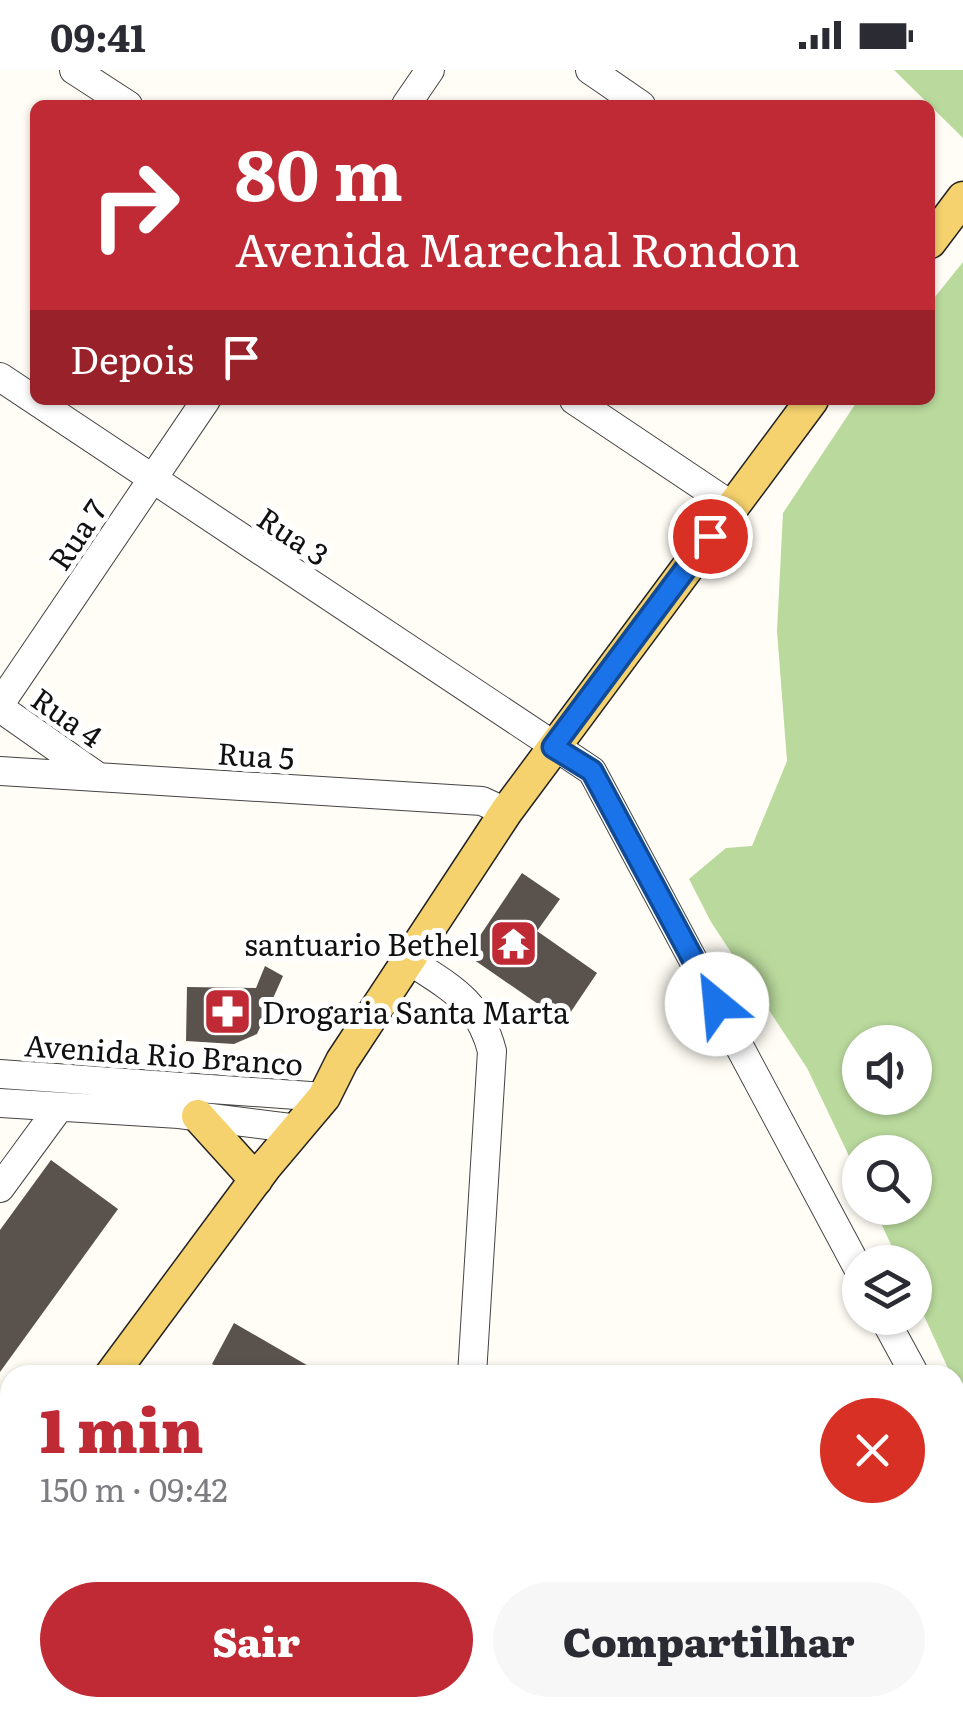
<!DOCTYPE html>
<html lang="pt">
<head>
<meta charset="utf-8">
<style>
	body { margin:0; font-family:Literata,serif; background:#f7f7f7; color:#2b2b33; height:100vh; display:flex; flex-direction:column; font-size:38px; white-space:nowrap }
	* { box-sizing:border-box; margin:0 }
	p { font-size:32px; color:#7c7c81 }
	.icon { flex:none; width:55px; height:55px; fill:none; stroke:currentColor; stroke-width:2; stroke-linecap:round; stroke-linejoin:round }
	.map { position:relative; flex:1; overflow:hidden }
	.sheet { position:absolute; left:0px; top:1295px; width:965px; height:352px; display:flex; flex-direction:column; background:#fff; border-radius:30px 30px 0 0; box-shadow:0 2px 8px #0004 }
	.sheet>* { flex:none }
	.banner { position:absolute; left:30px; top:30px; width:905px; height:305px; border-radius:15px; box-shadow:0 2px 8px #0004; background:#c02a34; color:#fff; overflow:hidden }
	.tools { position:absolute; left:842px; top:955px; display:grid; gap:20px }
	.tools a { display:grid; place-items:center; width:90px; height:90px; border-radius:50%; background:#fff; box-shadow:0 2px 8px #0004; font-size:50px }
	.pin { position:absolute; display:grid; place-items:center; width:85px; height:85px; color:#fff; margin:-42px; border:5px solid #fff; border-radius:50%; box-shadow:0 2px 10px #0007 }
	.me { position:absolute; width:110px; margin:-55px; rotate:332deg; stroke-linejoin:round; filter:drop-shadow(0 0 8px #0008) }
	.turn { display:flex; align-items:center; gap:35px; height:210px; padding:0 40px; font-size:45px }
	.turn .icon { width:130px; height:130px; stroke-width:2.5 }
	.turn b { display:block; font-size:70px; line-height:85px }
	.then { display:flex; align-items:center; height:95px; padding:0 40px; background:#0003; gap:20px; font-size:38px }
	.round { display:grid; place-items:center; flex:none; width:105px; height:105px; border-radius:52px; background:#f7f7f7 }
	.head { display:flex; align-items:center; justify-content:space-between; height:170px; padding:0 40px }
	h1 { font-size:60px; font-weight:800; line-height:75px; color:#c02a34 }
	.button { display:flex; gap:20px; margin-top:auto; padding:20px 40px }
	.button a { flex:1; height:115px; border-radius:60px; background:#c02a34; color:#fff; font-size:40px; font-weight:800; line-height:115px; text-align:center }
	.button a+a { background:#f7f7f7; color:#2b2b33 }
	.status { display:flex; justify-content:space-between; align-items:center; height:70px; padding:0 50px; background:#fff; direction:ltr }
	.status svg { height:28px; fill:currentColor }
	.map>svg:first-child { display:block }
	.forest { fill:#bada9d; fill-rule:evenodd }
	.building { fill:#59524d }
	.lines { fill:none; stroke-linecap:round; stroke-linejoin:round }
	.minor-casing { stroke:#444; stroke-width:30 }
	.major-casing { stroke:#222; stroke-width:35 }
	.minor { stroke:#fff; stroke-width:28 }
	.major { stroke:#f5d26e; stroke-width:32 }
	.route-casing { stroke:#114b97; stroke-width:25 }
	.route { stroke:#1a73e8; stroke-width:18 }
	.labels { text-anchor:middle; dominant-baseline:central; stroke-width:10; stroke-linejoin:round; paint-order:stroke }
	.street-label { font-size:30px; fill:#111; stroke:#fff }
	.poi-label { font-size:30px; fill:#111; stroke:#fff; text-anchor:end }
</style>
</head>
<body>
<div class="status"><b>09:41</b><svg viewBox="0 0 49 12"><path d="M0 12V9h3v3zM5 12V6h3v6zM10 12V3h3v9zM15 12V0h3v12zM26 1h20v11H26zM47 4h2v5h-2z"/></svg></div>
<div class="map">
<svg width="963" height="1647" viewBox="0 0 963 1647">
	<rect width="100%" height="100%" fill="#fffdf5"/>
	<path class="forest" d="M894,0H963V68Z
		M963,192V1330L955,1305H951L915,1226V1192H899L874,1138H915V1082H860V1109L807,998L711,852L689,809L726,778L752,776L787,691L777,561L783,443L858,330H930V233ZM860,972H915V1028H860Z"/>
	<path class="building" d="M522,803L560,829L537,861L597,903L564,952L467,885Z
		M265,896L283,906L257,964L234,974L186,971L187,917L256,918Z
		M51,1090L118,1139L0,1302V1160Z
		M234,1253L324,1305H231L212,1294Z"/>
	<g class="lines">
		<defs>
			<path id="minor" d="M74,0L128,35
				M590,0L641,35
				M406,35L430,0
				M0,307L592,701L860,1202
				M574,330L732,436
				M0,634L206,330
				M0,638L97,706
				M0,701L482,731L506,742
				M410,891C451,918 479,931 492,981L472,1305
				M0,1004L324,1027
				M0,1033L179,1044L298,1059
				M0,1118L58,1039
				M884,1248L915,1305
				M955,1379L963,1394
				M955,1520L963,1514
				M313,1647L323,1638"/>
			<path id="major" d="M930,172L963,128
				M198,1046L256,1110
				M111,1305L265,1097L324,1027L342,991L506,742L812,330
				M0,1449L10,1436"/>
		</defs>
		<use href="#minor" class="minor-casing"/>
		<use href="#major" class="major-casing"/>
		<use href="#minor" class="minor"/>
		<use href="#major" class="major"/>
	</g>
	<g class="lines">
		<defs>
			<path id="route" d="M710,466L553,677L592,701L717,934"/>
		</defs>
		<use href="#route" class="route-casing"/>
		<use href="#route" class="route"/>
	</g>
	<defs>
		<symbol id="temple-square" viewBox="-11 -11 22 22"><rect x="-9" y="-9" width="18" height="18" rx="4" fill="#c02a34" stroke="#fff"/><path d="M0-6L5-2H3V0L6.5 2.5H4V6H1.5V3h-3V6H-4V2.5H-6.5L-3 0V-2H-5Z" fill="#fff"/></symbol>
		<symbol id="pharmacy-square" viewBox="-11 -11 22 22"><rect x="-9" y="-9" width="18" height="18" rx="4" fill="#c02a34" stroke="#fff"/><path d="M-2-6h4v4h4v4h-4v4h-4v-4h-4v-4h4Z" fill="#fff"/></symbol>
	</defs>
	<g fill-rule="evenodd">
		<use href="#temple-square" x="486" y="846" width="55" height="55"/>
		<use href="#pharmacy-square" x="200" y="914" width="55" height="55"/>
	</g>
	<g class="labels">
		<g class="street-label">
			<text transform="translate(76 464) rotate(-56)">Rua 7</text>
			<text transform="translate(294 465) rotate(34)">Rua 3</text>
			<text transform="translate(68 646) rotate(35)">Rua 4</text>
			<text transform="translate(256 684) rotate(4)">Rua 5</text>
			<text transform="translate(164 983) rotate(4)">Avenida Rio Branco</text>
		</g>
		<g class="poi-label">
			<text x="479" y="873">santuario Bethel</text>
			<text x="262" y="941" text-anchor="start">Drogaria Santa Marta</text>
		</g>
	</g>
</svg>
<div class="tools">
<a><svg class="icon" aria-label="sound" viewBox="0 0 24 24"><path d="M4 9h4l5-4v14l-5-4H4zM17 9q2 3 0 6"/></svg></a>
<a><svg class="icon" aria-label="search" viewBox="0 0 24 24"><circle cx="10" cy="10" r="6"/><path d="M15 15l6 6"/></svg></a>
<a><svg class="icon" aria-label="layers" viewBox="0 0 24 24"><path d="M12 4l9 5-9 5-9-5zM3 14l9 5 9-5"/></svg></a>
</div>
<div class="pin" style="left:710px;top:466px;background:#d93025"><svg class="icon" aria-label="arrive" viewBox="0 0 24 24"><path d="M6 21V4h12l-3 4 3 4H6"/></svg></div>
<svg class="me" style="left:717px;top:934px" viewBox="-20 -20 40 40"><circle r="19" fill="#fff"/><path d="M0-13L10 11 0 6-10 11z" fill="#1a73e8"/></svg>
<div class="banner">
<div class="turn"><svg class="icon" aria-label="right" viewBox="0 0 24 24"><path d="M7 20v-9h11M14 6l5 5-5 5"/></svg><div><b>80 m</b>Avenida Marechal Rondon</div></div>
<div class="then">Depois<svg class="icon" aria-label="arrive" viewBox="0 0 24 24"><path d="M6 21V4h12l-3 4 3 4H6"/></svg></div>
</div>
<section class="sheet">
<div class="head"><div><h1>1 min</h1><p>150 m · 09:42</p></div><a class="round" style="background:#d93025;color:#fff"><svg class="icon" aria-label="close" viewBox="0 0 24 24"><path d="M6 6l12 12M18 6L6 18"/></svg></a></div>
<div class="button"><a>Sair</a><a>Compartilhar</a></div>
</section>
</div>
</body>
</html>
